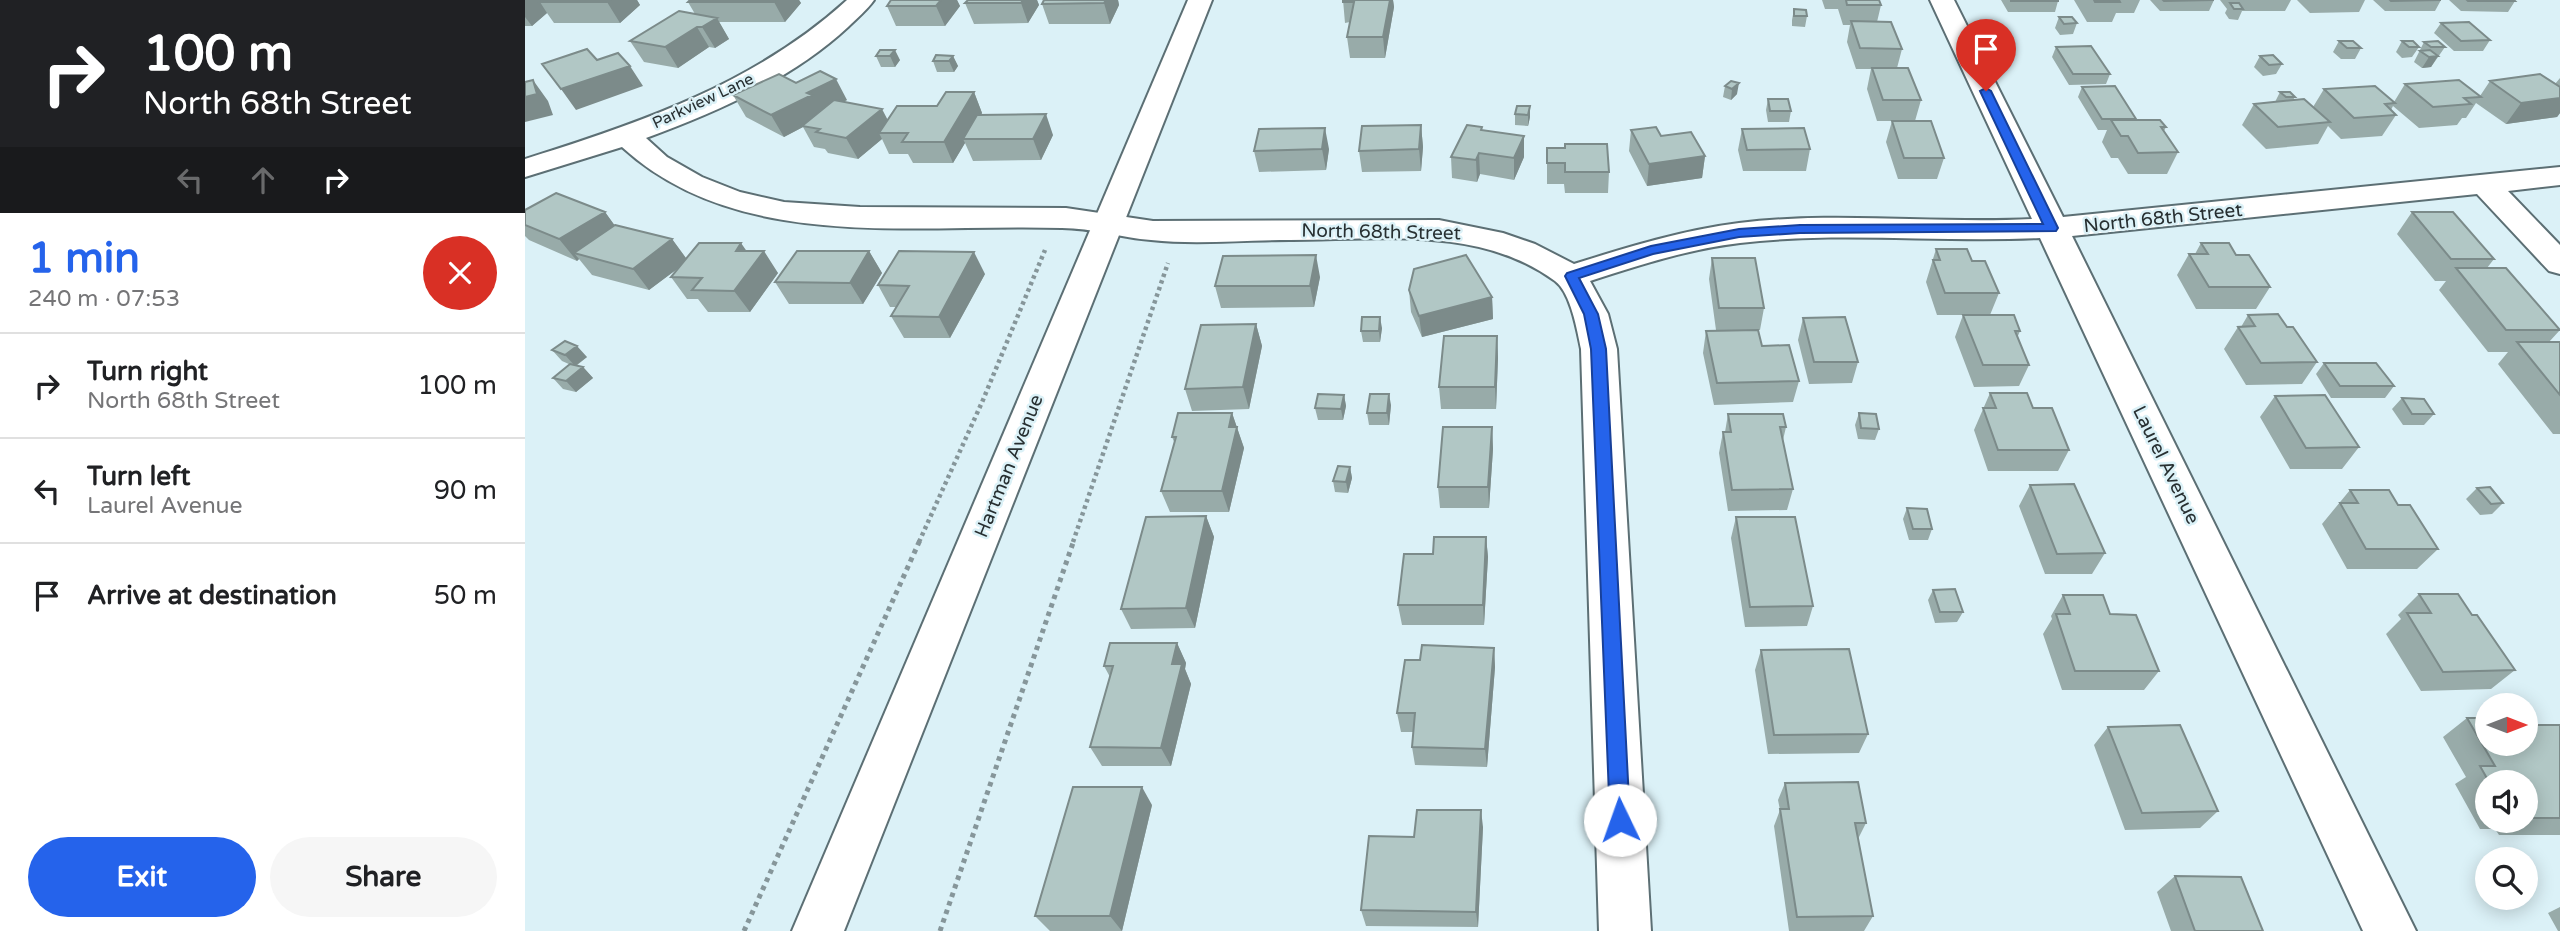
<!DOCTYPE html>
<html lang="en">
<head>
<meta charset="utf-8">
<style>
	body { margin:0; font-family:"Varela Round",sans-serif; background:#f6f6f6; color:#202124; height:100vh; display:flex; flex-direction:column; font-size:26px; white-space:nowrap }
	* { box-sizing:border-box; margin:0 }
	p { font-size:23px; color:#757577 }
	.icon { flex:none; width:38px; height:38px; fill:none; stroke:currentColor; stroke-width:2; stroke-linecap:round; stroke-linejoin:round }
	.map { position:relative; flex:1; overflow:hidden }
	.panel { display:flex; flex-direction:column; background:#fff; width:525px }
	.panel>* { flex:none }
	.banner { background:#202124; color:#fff; overflow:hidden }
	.needle { width:46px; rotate:90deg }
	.controls { position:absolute; left:1950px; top:693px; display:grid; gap:14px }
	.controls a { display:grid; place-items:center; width:63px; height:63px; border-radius:50%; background:#fff; box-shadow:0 4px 18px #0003; font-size:35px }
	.pin { position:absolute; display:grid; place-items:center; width:60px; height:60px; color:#fff; margin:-72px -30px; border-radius:50% 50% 50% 0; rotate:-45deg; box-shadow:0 0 7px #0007 }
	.pin .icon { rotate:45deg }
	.me { position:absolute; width:77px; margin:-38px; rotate:357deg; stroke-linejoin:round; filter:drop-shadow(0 0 5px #0008) }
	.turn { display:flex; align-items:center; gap:24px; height:147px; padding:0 28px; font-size:32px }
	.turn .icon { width:91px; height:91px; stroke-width:2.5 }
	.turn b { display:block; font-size:49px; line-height:60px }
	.lanes { display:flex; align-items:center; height:66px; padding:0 28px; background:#0003; justify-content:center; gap:35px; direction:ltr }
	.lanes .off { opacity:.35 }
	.round { display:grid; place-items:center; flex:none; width:74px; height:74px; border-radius:37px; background:#f6f6f6 }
	.head { display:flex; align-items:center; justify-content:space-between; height:119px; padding:0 28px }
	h1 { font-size:42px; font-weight:700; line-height:52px; color:#2563eb }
	.action { display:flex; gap:14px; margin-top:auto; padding:14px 28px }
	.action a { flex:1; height:80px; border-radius:42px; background:#2563eb; color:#fff; font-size:28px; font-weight:700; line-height:80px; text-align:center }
	.action a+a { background:#f6f6f6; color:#202124 }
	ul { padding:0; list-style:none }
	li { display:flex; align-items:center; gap:21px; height:105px; padding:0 28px; border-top:2px solid #e0e0e0 }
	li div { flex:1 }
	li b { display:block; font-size:26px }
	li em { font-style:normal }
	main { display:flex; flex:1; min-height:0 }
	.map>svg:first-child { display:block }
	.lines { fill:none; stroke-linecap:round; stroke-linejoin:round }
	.minor-casing { stroke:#5c6f74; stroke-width:4 }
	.secondary-casing { stroke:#5c6f74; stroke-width:4 }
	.path-far1 { stroke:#86969a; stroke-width:4.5; stroke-dasharray:3.5 3.5; stroke-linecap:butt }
	.path { stroke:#86969a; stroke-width:5; stroke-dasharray:4.5 4.5; stroke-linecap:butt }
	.minor { fill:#fff; fill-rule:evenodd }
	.secondary { fill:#fff; fill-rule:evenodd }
	.wall { fill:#98aba9; fill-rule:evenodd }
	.shaded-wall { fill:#7c8b8a }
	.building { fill:#b1c7c5; stroke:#7c8b8a; stroke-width:2 }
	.route { fill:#2563eb; stroke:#184099; stroke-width:2 }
	.labels { text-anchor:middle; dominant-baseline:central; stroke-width:5; stroke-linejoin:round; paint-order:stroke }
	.far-street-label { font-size:16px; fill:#272f31; stroke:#dbf1f7 }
	.street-label { font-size:19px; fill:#272f31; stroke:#dbf1f7 }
</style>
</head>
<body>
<main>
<section class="panel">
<div class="banner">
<div class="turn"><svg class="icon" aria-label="right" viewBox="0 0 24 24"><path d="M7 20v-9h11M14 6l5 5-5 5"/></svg><div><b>100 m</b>North 68th Street</div></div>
<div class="lanes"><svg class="icon off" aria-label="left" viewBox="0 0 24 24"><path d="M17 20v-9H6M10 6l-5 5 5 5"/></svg><svg class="icon off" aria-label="ahead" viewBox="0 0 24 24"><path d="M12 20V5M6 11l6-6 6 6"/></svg><svg class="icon" aria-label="right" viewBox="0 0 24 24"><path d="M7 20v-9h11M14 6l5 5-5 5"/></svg></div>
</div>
<div class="head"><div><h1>1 min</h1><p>240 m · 07:53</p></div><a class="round" style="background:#d93025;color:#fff"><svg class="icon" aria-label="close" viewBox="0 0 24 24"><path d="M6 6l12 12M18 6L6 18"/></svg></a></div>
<ul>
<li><svg class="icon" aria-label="right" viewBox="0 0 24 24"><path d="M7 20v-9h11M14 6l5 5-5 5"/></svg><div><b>Turn right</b><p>North 68th Street</p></div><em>100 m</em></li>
<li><svg class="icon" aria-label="left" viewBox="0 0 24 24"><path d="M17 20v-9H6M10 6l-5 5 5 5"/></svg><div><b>Turn left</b><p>Laurel Avenue</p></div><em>90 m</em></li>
<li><svg class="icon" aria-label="arrive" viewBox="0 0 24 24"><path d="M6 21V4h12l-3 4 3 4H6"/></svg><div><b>Arrive at destination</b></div><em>50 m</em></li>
</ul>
<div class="action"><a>Exit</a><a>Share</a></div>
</section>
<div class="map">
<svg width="2035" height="931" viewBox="0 0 2035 931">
	<rect width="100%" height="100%" fill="#dbf1f7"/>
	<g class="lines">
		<defs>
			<path id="minor" d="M322,0H349C342,10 332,18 323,27C267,79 192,112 121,138L142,157L177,177L215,192L259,202L335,207L541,208L628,221L914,220L978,233L1010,244L1049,264C1103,247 1158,230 1214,223C1311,211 1410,224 1507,219L1405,0H1429L1538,217L2035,167V185L1983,191L2035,245V274L2024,271L1952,194L1547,236L1891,931H1838L1515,238C1416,243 1315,231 1215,243C1164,249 1114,265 1065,281L1083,314L1092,349L1126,931H1074L1056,349C1052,330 1046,293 1030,281C954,225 852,240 764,240C719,240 671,245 626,240C597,238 567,228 537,228C391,223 214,254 97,147L0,177V159C116,123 231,83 322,0Z"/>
			<path id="secondary" d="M663,0H687L319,931H267Z"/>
		</defs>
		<use href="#minor" class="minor-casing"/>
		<use href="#secondary" class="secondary-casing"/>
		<path class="path-far1" d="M394,542L458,400L520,250
			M548,542L643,263"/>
		<path class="path" d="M219,931L395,540
			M415,931L549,540"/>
		<use href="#minor" class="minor"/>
		<use href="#secondary" class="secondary"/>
	</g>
	<path class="wall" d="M0,0H112L115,5L95,23H29L22,13L7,26H0Z
		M165,0H274L276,3L260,22H194L204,39L190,48L184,47L153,68L119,62L105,41L170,14L163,2Z
		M366,0H432L435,6L420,26H371L362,6Z
		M443,0H512L514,5L503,23L449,24L440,3Z
		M593,0L594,5L585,24H524L517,4Z
		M818,0H868L869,7L860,58H825L822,37L825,22L820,23Z
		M1297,0H1354L1356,5L1352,22L1377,49L1372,68L1396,100L1390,121H1352L1342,89L1346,69H1331L1322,42L1325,25H1318L1313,9H1300Z
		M1476,0H1533V1L1530,12H1483Z
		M1549,0H1615L1609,13H1591L1587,22H1562Z
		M1625,0H1689L1684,11H1635Z
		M1695,0H1766L1760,11H1717L1713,20L1704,19L1700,13L1702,9Z
		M1772,0H1840L1834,12L1785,13Z
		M1848,0H1916L1910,11H1860Z
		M1924,0H1989L1990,1L1983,12L1936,11Z
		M1269,9L1282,16L1280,27L1267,26V20Z
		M1534,17L1552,23L1548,34L1535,35L1530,28Z
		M1916,23L1965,40L1958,51H1929L1909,33Z
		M1814,41L1836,48L1830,59H1816L1808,52Z
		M1877,41L1894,47L1887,57L1877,58L1871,52Z
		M1899,42L1920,47L1906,67L1897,68L1889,62Z
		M1531,47L1585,74L1581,84L1544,85L1527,57Z
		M355,50L375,60L370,67H356L351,56Z
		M428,56L433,66L429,72H412L408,61Z
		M1735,56L1757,64L1751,74L1738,76L1729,67Z
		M2035,78V113L2032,117L1981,124L1951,103L1941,118H1937L1932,125L1894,128L1868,106L1866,110L1871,115L1857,136L1816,139L1803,126L1793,144L1741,149L1717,125L1729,104L1750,102L1755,92L1770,97L1768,100L1788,107L1799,89L1869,102L1880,84L1955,96L1965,81L2030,84Z
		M1206,81L1212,94L1206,100L1198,97L1200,86Z
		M271,83L322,100L318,102L362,120L412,106L449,92L457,113L456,115L528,135L516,160L448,161L440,143L428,163H388L383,154H364L357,139L333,159L303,153L300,149L289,147L278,127L259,137L221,117L208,95Z
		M1557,87L1611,119L1610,120L1641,127L1639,131L1653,152L1642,174H1603L1593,158H1586L1577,142L1582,130H1573L1553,97Z
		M1243,99L1266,111L1264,122H1243L1241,110Z
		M1005,106V117L1003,126L990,125V114Z
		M1367,121L1419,158L1412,179H1373L1361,142Z
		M896,125L898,147L896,171L837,172L834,151Z
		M1217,129L1285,149L1281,171H1218L1213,150Z
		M957,130L999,136V157L989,180L955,174L952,182L927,178L926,157Z
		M1106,130L1136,136L1180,156L1177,178L1122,186L1104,151Z
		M1022,148L1084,172L1083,193H1040L1039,184H1022Z
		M804,149L801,170L734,172L729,151Z
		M0,210L80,212L89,225L147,239L161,258L222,251L253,273L225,312H183L173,299H162L146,277L153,268L124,290L67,275L54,259L52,261L4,240L0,236Z
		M1887,212L1969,259L1962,268L2035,330L2024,342H2035V434H2028L1973,364L1983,352H1963L1914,290L1921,281H1910L1872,234Z
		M1676,243L1711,255L1745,287L1731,309H1671L1652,275L1664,254H1670Z
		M1411,249L1447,261L1474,293L1465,315H1412L1401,282Z
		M344,251L357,273L338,304H264L250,282Z
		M1187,258L1239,308L1235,330H1191L1184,279Z
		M460,274L425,338H379L366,316L372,307H365L353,285Z
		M795,277L789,307L696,308L690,286Z
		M884,290L967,297L968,319L897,337L886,312Z
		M1438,315L1495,331L1492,338L1504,365L1494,386L1449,387L1430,337Z
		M1723,315L1762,327L1792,362L1777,384L1721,385L1699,349L1713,327H1716Z
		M1278,318L1333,362L1327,383L1284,384L1273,340Z
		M731,324L737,346L724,409L667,411L660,389Z
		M857,328L855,342H838L836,331Z
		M1181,331L1237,346L1274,381L1268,402L1189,405L1178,353Z
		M972,336L973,358L971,409H916L914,387Z
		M27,350L62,357L51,366L58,367L68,378L51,392L38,389L28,378L46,365L37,361Z
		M1799,363L1869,386L1860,398H1806L1791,374Z
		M1465,393L1544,450L1533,471H1463L1449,430Z
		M819,395L821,406L818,420H793L790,408Z
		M1750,396L1834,447L1817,469H1765L1735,417Z
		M1877,398L1909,414L1899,425H1878L1867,409Z
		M866,405L864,425H844L842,413Z
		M707,413L719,448L704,512H645L636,491L650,444L647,437Z
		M1334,413L1354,429L1350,440L1333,439L1330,425Z
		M1203,414L1261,427L1258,440L1268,489L1262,510L1203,511L1194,453L1198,432H1200Z
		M967,427L968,449L964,508H915L913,487Z
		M825,467L827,478L823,493L810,492L808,481Z
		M1505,485L1580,553L1567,574H1520L1494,506Z
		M1952,488L1978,503L1967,514L1955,515L1941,499Z
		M1825,490L1873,505L1913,549L1892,569H1822L1797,524Z
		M1382,508L1407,529L1403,540H1384L1378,519Z
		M681,516L689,537L670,628L606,629L596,609Z
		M1211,517L1288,606L1282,626L1220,627L1206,538Z
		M961,537L963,557L959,625H877L873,605L908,554Z
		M1408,590L1438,612L1432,622L1410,623L1403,600Z
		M1894,594L1947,615L1990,670L1966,689L1896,691L1861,634L1876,619L1873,615Z
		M1538,595L1585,614L1634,671L1619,690H1537L1518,634L1527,619L1526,616Z
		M652,643L661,663L660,669L666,684L646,766H577L565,747L585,677L579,666Z
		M969,648L970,667L962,767L890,765L887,747L888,732H876L872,713L895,660Z
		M1236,650L1343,734L1334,753L1243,754L1230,670Z
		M1942,718L2007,725H2035V835H1974L1970,829H1955L1930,784L1941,777L1918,737ZM1962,782H2000V821H1962Z
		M1583,727L1693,811L1675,828L1600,830L1569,745Z
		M1260,783L1341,823L1333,839L1348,916L1339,931H1264L1249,826L1255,810L1253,800Z
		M627,805L597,931H525L510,916Z
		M958,827L953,927L841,926L836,910L889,837Z
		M1650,876L1738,931H1646L1632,892Z
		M2035,907V931H2033L2023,913Z"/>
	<path class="shaded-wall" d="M0,0H24L15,2L22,13L7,26L0,17Z
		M85,0H112L115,5L95,23L82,2Z
		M250,0H274L276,3L260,22L249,2Z
		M416,0H432L435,6L420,26L411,6Z
		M498,0H512L514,5L503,23L496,3Z
		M581,0H593L594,5L585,24L579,3Z
		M865,0H868L869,7L860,58L858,37Z
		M192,18L204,39L190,48L177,27Z
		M172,27L184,47L153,68L140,47Z
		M370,50L375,60L370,67L365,56Z
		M428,56L433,66L429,72L424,61Z
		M1913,56L1906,67L1897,68L1904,57Z
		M105,66L118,86L51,110L36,89Z
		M311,79L322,100L297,112L277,126L278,127L259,137L246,115L282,93Z
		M8,80L23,101L28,115L0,122V97Z
		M1214,83L1212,94L1206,100L1207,89Z
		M449,92L457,113L442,139H438L440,143L428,163L419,142Z
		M2035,98V113L2032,117L1981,124L1996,103Z
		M1005,106V117L1003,126V115Z
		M357,109L368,130L354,133L357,139L333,159L321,138Z
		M521,114L528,135L516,160L508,139Z
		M896,125L898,147L896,171L894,149Z
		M800,128L804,149L801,170L797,149Z
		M999,136V157L989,180V158Z
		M954,153L955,174L952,182L951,160Z
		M1180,156L1177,178L1122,186L1124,164Z
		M80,212L96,234L49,253L54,259L52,261L34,239Z
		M147,239L163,261L124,290L108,269Z
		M216,243L230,263L239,251L253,273L225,312L209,291L211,251Z
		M344,251L357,273L338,304L325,283Z
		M449,252L460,274L425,338L414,317Z
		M791,255L795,277L789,307L785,286Z
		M967,297L968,319L897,337L894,316Z
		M855,317L857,328L855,342L854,331Z
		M731,324L737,346L724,409L718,387Z
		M972,336L973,358L971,409L970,387Z
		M52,346L62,357L50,366L40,355Z
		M58,367L68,378L51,392L41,381Z
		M864,394L866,405L864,425L862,413Z
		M819,395L821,406L818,420L816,409Z
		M707,413L719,448L704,512L697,491L704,427Z
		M967,427L968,449L964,508L963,487Z
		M825,467L827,478L823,493L821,482Z
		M681,516L689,537L670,628L661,608Z
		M961,537L963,557L959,625L958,605Z
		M652,643L661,663L660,669L666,684L646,766L636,748L647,664Z
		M969,648L970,667L962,767L960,749Z
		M617,787L627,805L597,931L585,916Z
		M956,810L958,827L953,927L951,912Z"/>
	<path class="building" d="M18,0H85L82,2H15Z
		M165,0H250L249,2H163Z
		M366,0H416L411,6H362Z
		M443,0H498L496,3H440Z
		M519,0H581L579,3L517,4Z
		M818,0H865L858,37H822L829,2H818Z
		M1321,0H1354L1356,5H1322Z
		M1486,0H1533V1H1486Z
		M1569,0H1594L1595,2H1570Z
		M1638,0H1689L1639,1Z
		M1865,0H1916L1866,1Z
		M1942,0H1989L1990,1H1943Z
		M1705,3H1714L1718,9H1709Z
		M1269,9L1281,10L1282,16H1269Z
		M154,11L192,18L177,27H172L140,47L105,41Z
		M1534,17H1547L1552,23L1539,24Z
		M1326,21L1366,22L1377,49L1335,48Z
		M1944,22L1965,40L1936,41L1916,23Z
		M1814,41H1828L1836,48H1822Z
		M1877,41H1888L1894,47H1884Z
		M1913,41L1920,47H1906L1899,42Z
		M1566,46L1585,74H1548L1531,47Z
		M62,49L72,60L93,53L105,66L36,89L17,64Z
		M355,50H370L365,56H351Z
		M1905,50L1913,56L1904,57L1895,51Z
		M411,55L428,56L424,61H408Z
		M1748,55L1757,64L1744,65L1735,56Z
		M1347,68H1383L1396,100H1358Z
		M295,71L311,79L282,93L287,95L246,115L208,95L254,74L271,83Z
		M2015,74L2035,87V98L1996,103L1965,81Z
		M8,80L12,94L0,97V82Z
		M1934,80L1956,97L1939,98L1946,104L1908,107L1880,84Z
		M1206,81L1214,83L1207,89L1200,86Z
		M1590,86L1611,119H1577L1557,87Z
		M1850,86L1870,103L1860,104L1871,115L1829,118L1799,89Z
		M421,92H449L419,142H377L383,133H354L372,106H412Z
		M1755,92H1765L1770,97H1761Z
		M1243,99H1263L1266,111H1245Z
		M1779,99L1805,122L1753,127L1729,104Z
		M309,100L357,109L321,138L291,132L295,129L277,126Z
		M992,106H1005L1003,115L990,114Z
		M521,114L508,139H438L452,115Z
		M1586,120H1635L1641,127H1636L1653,152L1613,153L1603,136H1596Z
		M1367,121H1406L1419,158H1379Z
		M896,125L894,149L834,151L837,126Z
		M942,125L957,127L956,130L999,136L989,158L954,153L951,160L926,157Z
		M1131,127L1136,136L1166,132L1180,156L1124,164L1106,130Z
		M800,128L797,149L729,151L734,129Z
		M1279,128L1285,149L1222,150L1217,129Z
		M1040,144H1082L1084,172H1040V163H1022V148H1040Z
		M31,193L80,212L34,239L0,225V210Z
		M1887,212H1928L1969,259H1926Z
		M90,225L147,239L108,269L49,253Z
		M174,243H216L211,251H239L209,291L167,290L177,278L146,277Z
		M1676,243H1704L1711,255H1724L1745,287H1684L1664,254H1683Z
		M1411,249H1442L1447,261H1460L1474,293H1420L1408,260H1415Z
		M272,251H344L325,283L250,282Z
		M374,251L449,252L414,317L366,316L384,286L353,285Z
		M791,255L785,286H690L698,256Z
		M941,255L967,297L894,316L884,290L889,269Z
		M1187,258H1230L1239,308H1194Z
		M1931,268H1981L2035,330H1981Z
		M1753,314L1762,327H1768L1792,362L1736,363L1713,327L1730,326L1723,315Z
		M1438,315H1489L1495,331H1490L1504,365H1458Z
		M837,317H855L854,331H836Z
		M1320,317L1333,362H1289L1278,318Z
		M731,324L718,387L660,389L676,325Z
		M1233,330L1237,346L1264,345L1274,381L1192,383L1181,331Z
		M919,336H972L970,387H914Z
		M40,341L52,346L40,355L27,350Z
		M1992,342H2035V395Z
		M1799,363H1851L1869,386H1815Z
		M45,364L58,367L41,381L28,378Z
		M1465,393H1502L1508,408H1527L1544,450H1473L1458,408H1471Z
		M793,394L819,395L816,409L790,408Z
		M845,394H864L862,413H842Z
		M1800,395L1834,447L1781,448L1750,396Z
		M1877,398L1899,399L1909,414H1887Z
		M653,413H707L704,427H712L697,491H636L651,437H647Z
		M1334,413L1351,414L1354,429L1336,428Z
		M1203,414H1258L1261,427H1255L1268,489L1207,490L1198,432H1206Z
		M918,427H967L963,487H913Z
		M813,466L825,467L821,482L808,481Z
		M1549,484L1580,553L1532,554L1505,485Z
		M1965,487L1978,503L1966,504L1952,488Z
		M1825,490H1864L1873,505H1885L1913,549H1841L1815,503H1833Z
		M1382,508L1402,509L1407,529H1388Z
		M681,516L661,608L596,609L621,517Z
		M1211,517H1270L1288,606L1225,607Z
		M909,537H961L958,605H873L879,554H908Z
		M1430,589L1438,612H1415L1408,590Z
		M1894,594H1933L1947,615H1952L1990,670L1918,672L1882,613H1906Z
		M1538,595H1578L1585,614L1611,615L1634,671H1550L1531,614H1545Z
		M585,643H652L647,664H657L636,748L565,747L588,666H579Z
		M897,645L969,648L960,749L887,747L890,713H872L880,660H895Z
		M1324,649L1343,734L1249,735L1236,650Z
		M1942,718H1962V744H2000V718H2002L2007,725H2035V818H2001L2000,782H1964L1955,766H1970Z
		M1655,725L1693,811L1617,813L1583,727Z
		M1333,782L1341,823H1330L1348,916L1272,917L1255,809H1264L1260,783Z
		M548,787H617L585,916H510Z
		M892,810H956L951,912L836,910L844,836L889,837Z
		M1650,876L1716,877L1738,931H1670Z"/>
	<path class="route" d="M1461,88L1466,91L1533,228L1531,231L1275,233L1214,237L1128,254L1054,278L1073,314L1081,349L1105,820L1102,827L1095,830L1088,827L1085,820L1066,349L1059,314L1040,276L1042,273L1126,246L1214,229L1275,225L1518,224L1455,91Z"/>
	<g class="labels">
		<g class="far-street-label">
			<text transform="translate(178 101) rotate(-25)">Parkview Lane</text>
		</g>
		<g class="street-label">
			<text transform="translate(1638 218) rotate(-6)">North 68th Street</text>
			<text transform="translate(856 232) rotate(1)">North 68th Street</text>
			<text transform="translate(1641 465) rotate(64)">Laurel Avenue</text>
			<text transform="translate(484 466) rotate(-68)">Hartman Avenue</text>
		</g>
	</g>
</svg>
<div class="controls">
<a><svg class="needle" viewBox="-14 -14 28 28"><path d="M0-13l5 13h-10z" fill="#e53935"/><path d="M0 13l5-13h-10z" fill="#757577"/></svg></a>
<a><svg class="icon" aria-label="sound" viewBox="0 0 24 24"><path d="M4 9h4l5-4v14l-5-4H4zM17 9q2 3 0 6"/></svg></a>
<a><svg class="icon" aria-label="search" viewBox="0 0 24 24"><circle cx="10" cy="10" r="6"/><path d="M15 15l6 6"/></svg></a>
</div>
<div class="pin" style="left:1461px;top:91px;background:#d93025"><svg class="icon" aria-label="arrive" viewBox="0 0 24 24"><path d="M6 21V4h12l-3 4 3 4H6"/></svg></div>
<svg class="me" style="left:1095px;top:820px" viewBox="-20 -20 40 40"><circle r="19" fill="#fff"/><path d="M0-13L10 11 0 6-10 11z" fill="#2563eb"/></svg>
</div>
</main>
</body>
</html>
